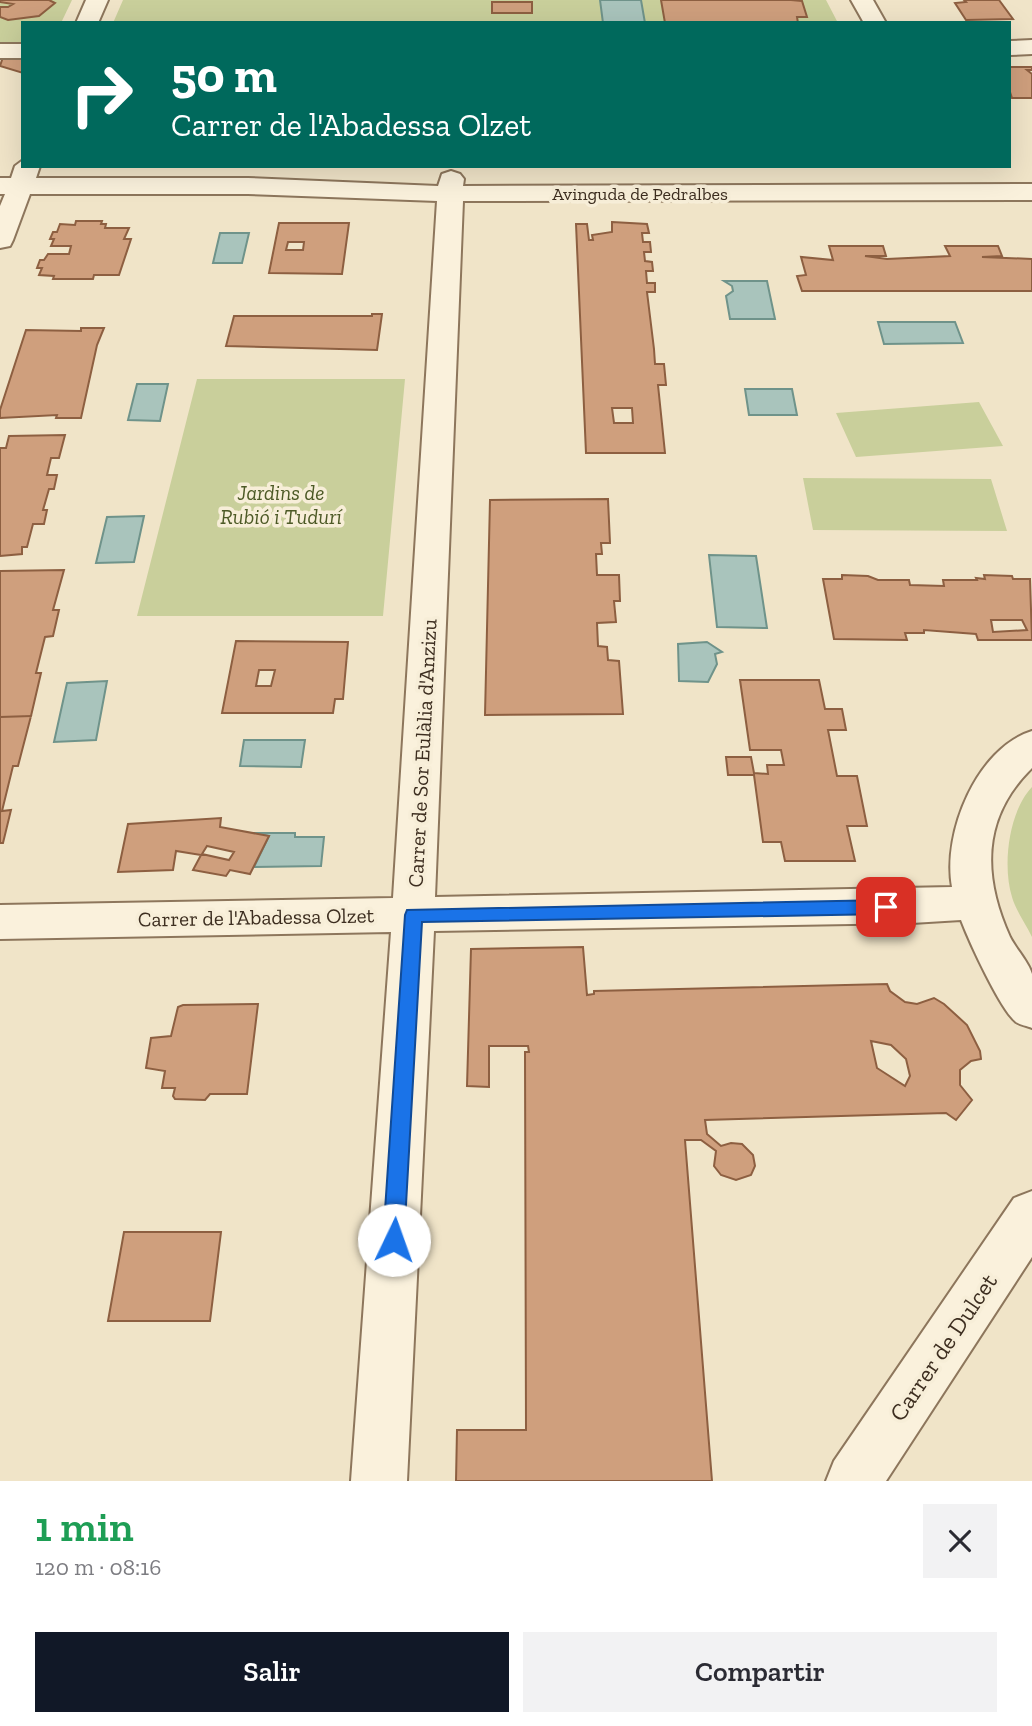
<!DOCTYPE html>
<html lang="es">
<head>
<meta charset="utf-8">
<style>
	body { margin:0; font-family:"Zilla Slab",serif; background:#f2f2f3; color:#2b2b33; height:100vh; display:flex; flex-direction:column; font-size:26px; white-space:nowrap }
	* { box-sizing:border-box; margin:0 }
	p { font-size:23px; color:#7c7c81 }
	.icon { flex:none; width:38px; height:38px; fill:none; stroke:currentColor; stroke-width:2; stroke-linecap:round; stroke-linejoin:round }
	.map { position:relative; height:1481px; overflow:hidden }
	.details { display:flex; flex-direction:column; background:#fff; flex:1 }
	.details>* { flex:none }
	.hud { position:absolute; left:21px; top:21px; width:990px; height:147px; border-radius:0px; box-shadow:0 7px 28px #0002; background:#00695c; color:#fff; overflow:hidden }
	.pin { position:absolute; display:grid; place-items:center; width:60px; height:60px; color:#fff; margin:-30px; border-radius:14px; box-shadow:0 4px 10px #0006 }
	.me { position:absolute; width:77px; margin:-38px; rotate:3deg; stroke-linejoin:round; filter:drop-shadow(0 0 5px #0008) }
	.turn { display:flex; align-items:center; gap:24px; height:147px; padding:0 35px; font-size:32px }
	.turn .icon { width:91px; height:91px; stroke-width:2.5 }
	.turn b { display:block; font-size:49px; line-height:60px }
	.round { display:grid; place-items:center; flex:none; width:74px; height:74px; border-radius:0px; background:#f2f2f3 }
	.headline { display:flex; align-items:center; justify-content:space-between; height:119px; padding:0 35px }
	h1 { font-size:42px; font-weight:600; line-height:52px; color:#1e9e55 }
	.button { display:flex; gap:14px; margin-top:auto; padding:14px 35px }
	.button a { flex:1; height:80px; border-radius:0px; background:#111827; color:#fff; font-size:28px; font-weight:600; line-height:80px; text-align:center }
	.button a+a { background:#f2f2f3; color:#2b2b33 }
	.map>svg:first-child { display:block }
	.green { fill:#c9cf9b }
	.water { fill:#a9c4bc; stroke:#6f938a; stroke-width:2 }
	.building { fill:#cf9f7d; stroke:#8d5f41; stroke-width:2; fill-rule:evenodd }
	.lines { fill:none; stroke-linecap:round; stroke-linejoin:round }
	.minor-casing { stroke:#8d765c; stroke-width:4 }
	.minor { fill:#faf1dc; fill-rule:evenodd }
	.route { fill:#1a73e8; stroke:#114b97; stroke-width:2 }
	.labels { text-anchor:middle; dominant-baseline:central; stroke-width:7; stroke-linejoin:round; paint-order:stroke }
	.far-street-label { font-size:18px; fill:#3d2e20; stroke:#f7eed8 }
	.park-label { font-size:21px; font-style:italic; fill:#4d5a26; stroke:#f7eed8 }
	.street-label { font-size:21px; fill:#3d2e20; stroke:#f7eed8 }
	.near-street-label { font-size:24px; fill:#3d2e20; stroke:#f7eed8 }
</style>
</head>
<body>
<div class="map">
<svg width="1032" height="1481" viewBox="0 0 1032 1481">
	<rect width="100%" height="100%" fill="#f0e4c8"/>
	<path class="green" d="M0,0H72L61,23H23V43H0Z
		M123,0H826L838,23H113Z
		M197,379H405L383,616H137Z
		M979,402L1003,446L856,457L836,413Z
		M803,478L991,479L1007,531L813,530Z
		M1032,787V937C1026,924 1016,911 1012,897C1002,865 1009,811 1032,787Z"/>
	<path class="water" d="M600,0H641L645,23H603Z
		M220,233H249L242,263H213Z
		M724,281H767L775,319H730L726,296L733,291L732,286Z
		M878,322H955L963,343L884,344Z
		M137,384H168L160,421L128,420Z
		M745,389H792L797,415H749Z
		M144,516L134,562L96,563L107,517Z
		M709,555L756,556L767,628L717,627Z
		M707,642L722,652L715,654L717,664L708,682L679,681L678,644Z
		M107,681L96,740L54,742L67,683Z
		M244,740H305L301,767L240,766Z
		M253,833H295V837H324L321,866L254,867L269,836Z"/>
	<path class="building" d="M0,0H49L55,3L39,16L8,20L0,17V7H8L13,4L0,2Z
		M661,0H791L802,1L807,17H797L798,23H665Z
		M964,0H999L1013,19L966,20L955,3L966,2Z
		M492,2H532V13H492Z
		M3,57H23V73L0,66Z
		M1010,67H1032V70H1027L1032,74V98H1012L1010,92Z
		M76,221H102L101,224H106L105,228H129L124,239H131L119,275H94L93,279H53L54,276L39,275L42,268H37L40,260H44L48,254H69L71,246H51L54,239H50L53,232H57L60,224L75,225Z
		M612,222L647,224L649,233H642L643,242H650L651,252H644L645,261L652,262L653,271H646L647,283H655V292H647L654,349L655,364H664L666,385H658L665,453H586L576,224H587L589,240H593L592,235L612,232ZM612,408H632L633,423H614Z
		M279,223H349L342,274L269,273ZM288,242H304L303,250H286Z
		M829,246H883L886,256H865L887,259L950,256L945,246H998L1002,256L982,257L1032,259V291H802L797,276L806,275L801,257L833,260Z
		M372,314H382L377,350L226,346L234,316H372Z
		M81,328H104L97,345L81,418H56L57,415L0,418V410L26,330L81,331Z
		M65,435L59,458H51L47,475H57L54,489H49L43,510H47L44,524H33L27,547H22V554L0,556V448H6L9,436Z
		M608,499L610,543H601L602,554H596L597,575H619L620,601H614L616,622L597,623L598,646L607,647L608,660L619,661L623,714L485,715L490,500Z
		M64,570L53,610H59L53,636L45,637L36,673H41L31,716L0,717V571Z
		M842,575L868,576L878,580H909L910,585L944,586L943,580H977L976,578L985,579L984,575L1012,576L1013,579H1030L1032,640H978L976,634L924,630V633H905L907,640L834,639L823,579H842ZM991,620H1022L1027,630L993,632Z
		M236,641L348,642L343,699H335L333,713H222ZM259,670H275L271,686H256Z
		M740,680H819L825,709H842L846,730H828L837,776H857L867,826H847L855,861H785L781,842H763L754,775H728L726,757H751L754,773L768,774L767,765H784L781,750H750Z
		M31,716L18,766H13L2,811L11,810L3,843H0V717Z
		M221,818L220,827L269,836L250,874L230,870L226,876L193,870L201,855L176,851L173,870L118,872L128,824ZM207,846L234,852L229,860L202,854Z
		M583,947L587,995L594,994V991L887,984L890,991L905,1002L917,1004L934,998L944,1004L967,1025L980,1051L981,1059L971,1061L960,1070V1085L972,1100L956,1120L946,1113L705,1120L707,1134L721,1146L731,1143L742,1144L753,1155L755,1166L751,1175L736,1180L721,1175L714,1166L716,1151L701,1140H685L712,1481H456L457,1430H526L525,1052H529L528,1046H489V1087L467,1086L471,949ZM871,1041L891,1045L906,1059L910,1076L905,1086L877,1068Z
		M258,1004L247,1094H210L205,1100L175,1099L173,1096L175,1088H162L165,1071L146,1068L151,1038L171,1036L178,1007L183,1005Z
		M124,1232H221L210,1321H108Z"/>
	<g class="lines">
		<defs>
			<path id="minor" d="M86,0H108L98,23H76Z
				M851,0H873L886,23H864Z
				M1032,40V54L1010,55V41Z
				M0,44H23V58H0Z
				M23,160V166H40L36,178H248L438,186L442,174L451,171L460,174L464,179L463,186L1032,184V200L463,201L435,897L952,887C942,833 977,748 1032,731V768C982,817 982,875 1010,937C1016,949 1028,961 1032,974C1032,986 1032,1014 1032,1028C1028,1026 1020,1025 1016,1022C1000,1009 969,941 961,920L912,923L434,931L407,1481H351L391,932L0,939V905L393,898L437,201L248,194H30L13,240L10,246L0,248V206L5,194H0V178H11L15,166Z
				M1032,1191V1257L886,1481H826L834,1461L1014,1198Z"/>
		</defs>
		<use href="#minor" class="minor-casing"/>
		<use href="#minor" class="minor"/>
	</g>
	<path class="route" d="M886,900L892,902L895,907L892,912L886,914L422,922L404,1240L401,1247L394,1250L386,1247L383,1240L405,915L407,910Z"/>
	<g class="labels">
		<g class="far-street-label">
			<text x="640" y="194">Avinguda de Pedralbes</text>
		</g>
		<g class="park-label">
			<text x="281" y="492">Jardins de<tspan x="281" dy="24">Rubió i Tudurí</tspan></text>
		</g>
		<g class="street-label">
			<text transform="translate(422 753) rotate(-87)">Carrer de Sor Eulàlia d'Anzizu</text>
			<text transform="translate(256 917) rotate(-1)">Carrer de l'Abadessa Olzet</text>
		</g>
		<g class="near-street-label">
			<text transform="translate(943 1347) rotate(-56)">Carrer de Dulcet</text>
		</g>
	</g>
</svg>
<div class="pin" style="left:886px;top:907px;background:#d93025"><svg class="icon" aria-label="arrive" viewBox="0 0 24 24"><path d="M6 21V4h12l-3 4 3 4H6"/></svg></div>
<svg class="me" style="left:394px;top:1240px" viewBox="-20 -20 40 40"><circle r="19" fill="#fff"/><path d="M0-13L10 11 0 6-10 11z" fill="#1a73e8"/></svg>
<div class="hud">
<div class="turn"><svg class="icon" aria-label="right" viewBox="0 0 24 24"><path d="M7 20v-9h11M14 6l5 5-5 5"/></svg><div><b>50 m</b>Carrer de l'Abadessa Olzet</div></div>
</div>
</div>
<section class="details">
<div class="headline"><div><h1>1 min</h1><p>120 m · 08:16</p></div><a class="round"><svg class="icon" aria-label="close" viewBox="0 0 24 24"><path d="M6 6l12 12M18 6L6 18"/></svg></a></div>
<div class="button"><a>Salir</a><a>Compartir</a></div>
</section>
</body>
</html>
